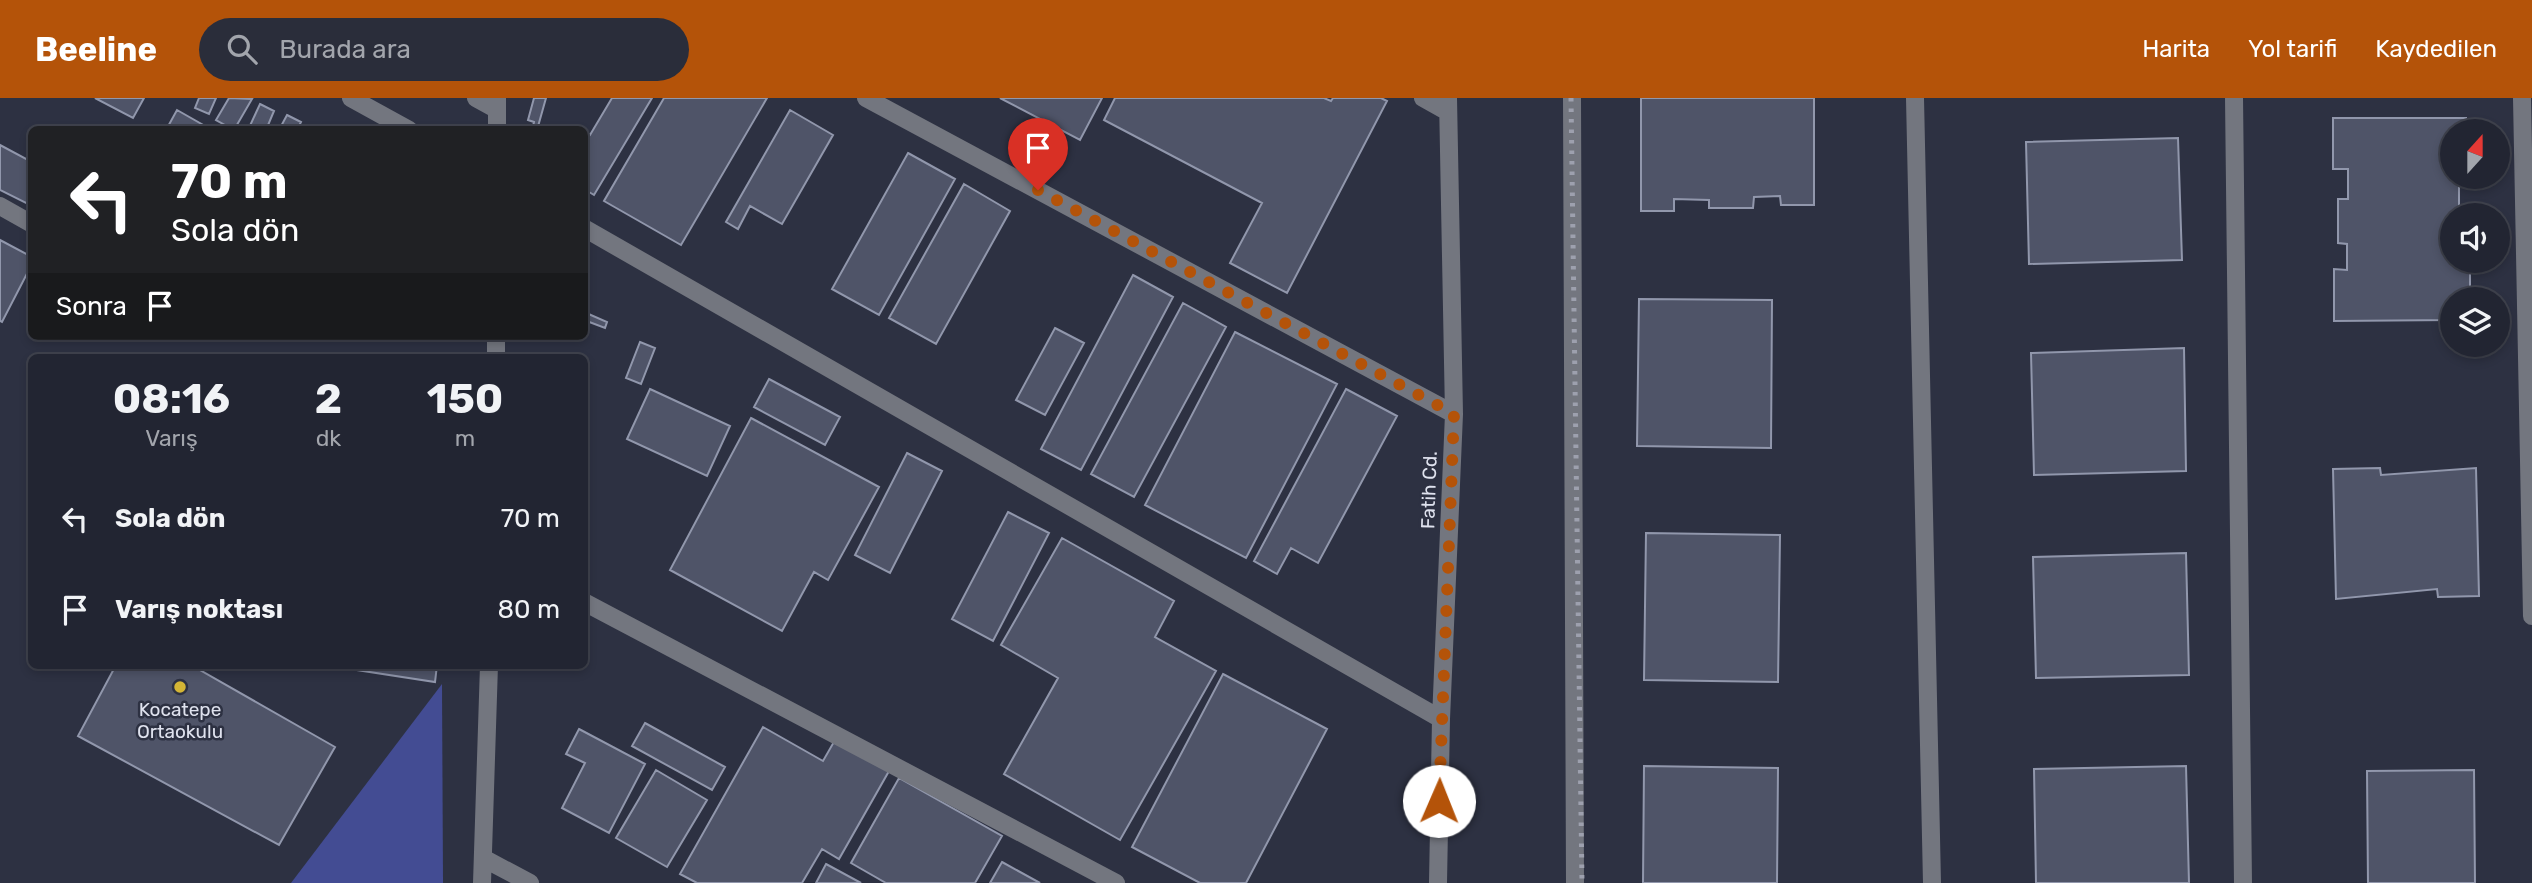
<!DOCTYPE html>
<html lang="tr">
<head>
<meta charset="utf-8">
<style>
	body { margin:0; font-family:Rubik,sans-serif; background:#2a2d3a; color:#f1f3f6; height:100vh; display:flex; flex-direction:column; font-size:26px; white-space:nowrap }
	* { box-sizing:border-box; margin:0 }
	p { font-size:23px; color:#a2a5ac }
	.icon { flex:none; width:38px; height:38px; fill:none; stroke:currentColor; stroke-width:2; stroke-linecap:round; stroke-linejoin:round }
	.map { position:relative; flex:1; overflow:hidden }
	.side { position:absolute; left:28px; top:256px; width:560px; height:315px; display:flex; flex-direction:column; background:#222532; border-radius:10px; box-shadow:0 4px 10px #0003,0 0 0 2px #3f424d }
	.side>* { flex:none }
	.hud { position:absolute; left:28px; top:28px; width:560px; height:214px; border-radius:10px; box-shadow:0 4px 10px #0003,0 0 0 2px #3f424d; background:#202124; color:#fff; overflow:hidden }
	.needle { width:46px; rotate:21deg }
	.fabs { position:absolute; left:2440px; top:21px; display:grid; gap:14px }
	.fabs a { display:grid; place-items:center; width:70px; height:70px; border-radius:50%; background:#222532; box-shadow:0 4px 10px #0003,0 0 0 2px #3f424d; font-size:35px }
	.pin { position:absolute; display:grid; place-items:center; width:60px; height:60px; color:#fff; margin:-72px -30px; border-radius:50% 50% 50% 0; rotate:-45deg; box-shadow:0 0 7px #0007 }
	.pin .icon { rotate:45deg }
	.me { position:absolute; width:77px; margin:-38px; rotate:1deg; stroke-linejoin:round; filter:drop-shadow(0 0 5px #0008) }
	.turn { display:flex; align-items:center; gap:24px; height:147px; padding:0 28px; font-size:32px }
	.turn .icon { width:91px; height:91px; stroke-width:2.5 }
	.turn b { display:block; font-size:49px; line-height:60px }
	.then { display:flex; align-items:center; height:66px; padding:0 28px; background:#0003; gap:14px; font-size:26px }
	.eta { display:flex; justify-content:space-evenly; align-items:center; height:119px; text-align:center }
	.eta b { font-size:42px; font-weight:700; line-height:49px }
	ul { padding:0; list-style:none }
	li { display:flex; align-items:center; gap:21px; height:91px; padding:0 28px }
	li div { flex:1 }
	li b { display:block; font-size:26px }
	li em { font-style:normal }
	header { display:flex; align-items:center; gap:42px; box-sizing:border-box; height:98px; padding:0 35px; background:#b45309; color:#fff }
	header strong { font-size:33px }
	nav { display:flex; gap:38px; margin-inline-start:auto; font-size:24px }
	.search { width:490px; height:63px; background:#2a2d3a; display:flex; align-items:center; gap:18px; box-sizing:border-box; padding:0 24px; border-radius:38px; color:#a2a5ac; font-size:26px }
	.map>svg:first-child { display:block }
	.green { fill:#434c93 }
	.building { fill:#4f5468; stroke:#9197ac; stroke-width:2 }
	.lines { fill:none; stroke-linecap:round; stroke-linejoin:round }
	.minor { stroke:#73767f; stroke-width:18 }
	.rail { stroke:#9da0ae; stroke-width:5; stroke-dasharray:3.5 7; stroke-linecap:butt }
	.route { stroke:#b45309; stroke-width:12; stroke-dasharray:0 21.6 }
	.poi-dot { fill:#d4b535; stroke:#2d3142; stroke-width:2.5 }
	.labels { text-anchor:middle; dominant-baseline:central; stroke-width:5; stroke-linejoin:round; paint-order:stroke }
	.street-label { font-size:19px; fill:#dfe2ee; stroke:#2d3142 }
	.poi-label { font-size:19px; fill:#dfe2ee; stroke:#2d3142 }
</style>
</head>
<body>
<header>
<strong>Beeline</strong>
<div class="search"><svg class="icon" aria-label="search" viewBox="0 0 24 24"><circle cx="10" cy="10" r="6"/><path d="M15 15l6 6"/></svg>Burada ara</div>
<nav><a>Harita</a><a>Yol tarifi</a><a>Kaydedilen</a></nav>
</header>
<div class="map">
<svg width="2532" height="785" viewBox="0 0 2532 785">
	<rect width="100%" height="100%" fill="#2d3142"/>
	<path class="green" d="M442,586L443,785H291Z"/>
	<path class="building" d="M95,0H144L133,20Z
		M199,0H216L209,16L195,10Z
		M229,0L252,1L234,32L216,22Z
		M534,0H546L537,32H532L534,24L528,22Z
		M612,0H652L594,97L584,91V34L590,37Z
		M664,0H767L681,147L604,103Z
		M1000,0H1102L1080,42Z
		M1115,0H1324L1331,3L1333,0H1381L1387,3L1287,195L1230,165L1262,105L1104,22Z
		M1641,0H1814V107H1781L1780,98L1754,99L1753,110H1709V102L1674,101V113H1641Z
		M260,6L274,13L266,32H248Z
		M177,12L212,32H166Z
		M790,12L833,37L782,126L750,108L738,131L726,124Z
		M287,17L301,24L297,32H279Z
		M2333,20H2466V33H2452V79H2463H2459V117H2452V163H2459V171H2470V201H2452V222L2334,223V171L2347,172V146L2338,145V101H2348V71H2333Z
		M2178,40L2182,162L2029,166L2026,44Z
		M0,47L32,64V108L0,92Z
		M908,55L955,81L879,217L832,191Z
		M964,86L1010,113L936,246L889,220Z
		M0,142L32,159V166L2,224L0,223Z
		M1133,177L1173,199L1081,372L1041,351Z
		M1639,201L1772,202L1771,350L1637,348Z
		M1183,205L1226,229L1134,399L1091,376Z
		M584,214L607,224L605,230L584,222Z
		M1055,230L1084,245L1045,317L1016,302Z
		M1235,234L1337,286L1246,460L1145,407Z
		M640,244L655,250L641,286L626,280Z
		M2184,250L2186,373L2034,377L2031,255Z
		M769,281L840,319L825,347L754,309Z
		M650,291L730,328L707,378L627,341Z
		M1346,291L1397,318L1318,465L1291,450L1277,476L1254,463Z
		M751,320L879,389L828,482L814,474L782,533L670,472Z
		M907,355L942,373L890,475L855,457Z
		M2380,370L2381,377L2476,370L2479,498L2438,499L2437,491L2336,501L2333,371Z
		M1008,414L1049,435L993,543L952,521Z
		M1646,435L1780,437L1778,584L1644,582Z
		M1062,440L1174,503L1155,539L1216,573L1120,742L1004,676L1058,580L1001,547Z
		M2186,455L2189,577L2036,580L2033,459Z
		M116,567H191L335,649L279,747L78,638Z
		M324,567H437L435,584Z
		M1223,576L1327,631L1246,785H1200L1132,749Z
		M645,625L725,669L712,692L632,648Z
		M763,629L823,663L835,642L889,673L839,761L822,751L802,785H697L680,776Z
		M579,631L645,666L609,735L562,710L585,665L566,656Z
		M1644,668L1778,670L1777,785H1643Z
		M2186,668L2189,785H2036L2034,671Z
		M656,672L707,702L667,769L616,740Z
		M2474,672L2475,785H2368L2367,673Z
		M899,680L1002,738L975,785H886L851,765Z
		M1002,764L1040,785H990Z
		M826,766L861,785H816Z"/>
	<g class="lines">
		<path class="minor" d="M351,0L409,32
			M476,0L496,11
			M866,0L1454,316
			M1423,0L1448,14
			M1572,0L1575,785
			M1915,0L1932,785
			M2234,0L2243,785
			M2522,0L2532,518
			M497,32V0
			M0,108L32,126
			M584,130L1441,621
			M496,259V238
			M584,504L1116,785
			M483,760L530,785
			M482,785L489,567
			M1438,785L1441,621L1454,316L1448,0"/>
		<path class="rail" d="M1571,0L1582,785"/>
	</g>
	<g class="lines">
		<path class="route" d="M1038,92L1454,316L1439,703"/>
	</g>
	<circle class="poi-dot" cx="180" cy="589" r="7"/>
	<g class="labels">
		<g class="street-label">
			<text transform="translate(1429 392) rotate(-88)">Fatih Cd.</text>
		</g>
		<g class="poi-label">
			<text x="180" y="611">Kocatepe<tspan x="180" dy="22">Ortaokulu</tspan></text>
		</g>
	</g>
</svg>
<div class="fabs">
<a><svg class="needle" viewBox="-14 -14 28 28"><path d="M0-13l5 13h-10z" fill="#e53935"/><path d="M0 13l5-13h-10z" fill="#a2a5ac"/></svg></a>
<a><svg class="icon" aria-label="sound" viewBox="0 0 24 24"><path d="M4 9h4l5-4v14l-5-4H4zM17 9q2 3 0 6"/></svg></a>
<a><svg class="icon" aria-label="layers" viewBox="0 0 24 24"><path d="M12 4l9 5-9 5-9-5zM3 14l9 5 9-5"/></svg></a>
</div>
<div class="pin" style="left:1038px;top:92px;background:#d93025"><svg class="icon" aria-label="arrive" viewBox="0 0 24 24"><path d="M6 21V4h12l-3 4 3 4H6"/></svg></div>
<svg class="me" style="left:1439px;top:703px" viewBox="-20 -20 40 40"><circle r="19" fill="#fff"/><path d="M0-13L10 11 0 6-10 11z" fill="#b45309"/></svg>
<div class="hud">
<div class="turn"><svg class="icon" aria-label="left" viewBox="0 0 24 24"><path d="M17 20v-9H6M10 6l-5 5 5 5"/></svg><div><b>70 m</b>Sola dön</div></div>
<div class="then">Sonra<svg class="icon" aria-label="arrive" viewBox="0 0 24 24"><path d="M6 21V4h12l-3 4 3 4H6"/></svg></div>
</div>
<section class="side">
<div class="eta">
<div><b>08:16</b><p>Varış</p></div>
<div><b>2</b><p>dk</p></div>
<div><b>150</b><p>m</p></div>
</div>
<ul>
<li><svg class="icon" aria-label="left" viewBox="0 0 24 24"><path d="M17 20v-9H6M10 6l-5 5 5 5"/></svg><div><b>Sola dön</b></div><em>70 m</em></li>
<li><svg class="icon" aria-label="arrive" viewBox="0 0 24 24"><path d="M6 21V4h12l-3 4 3 4H6"/></svg><div><b>Varış noktası</b></div><em>80 m</em></li>
</ul>
</section>
</div>
</body>
</html>
